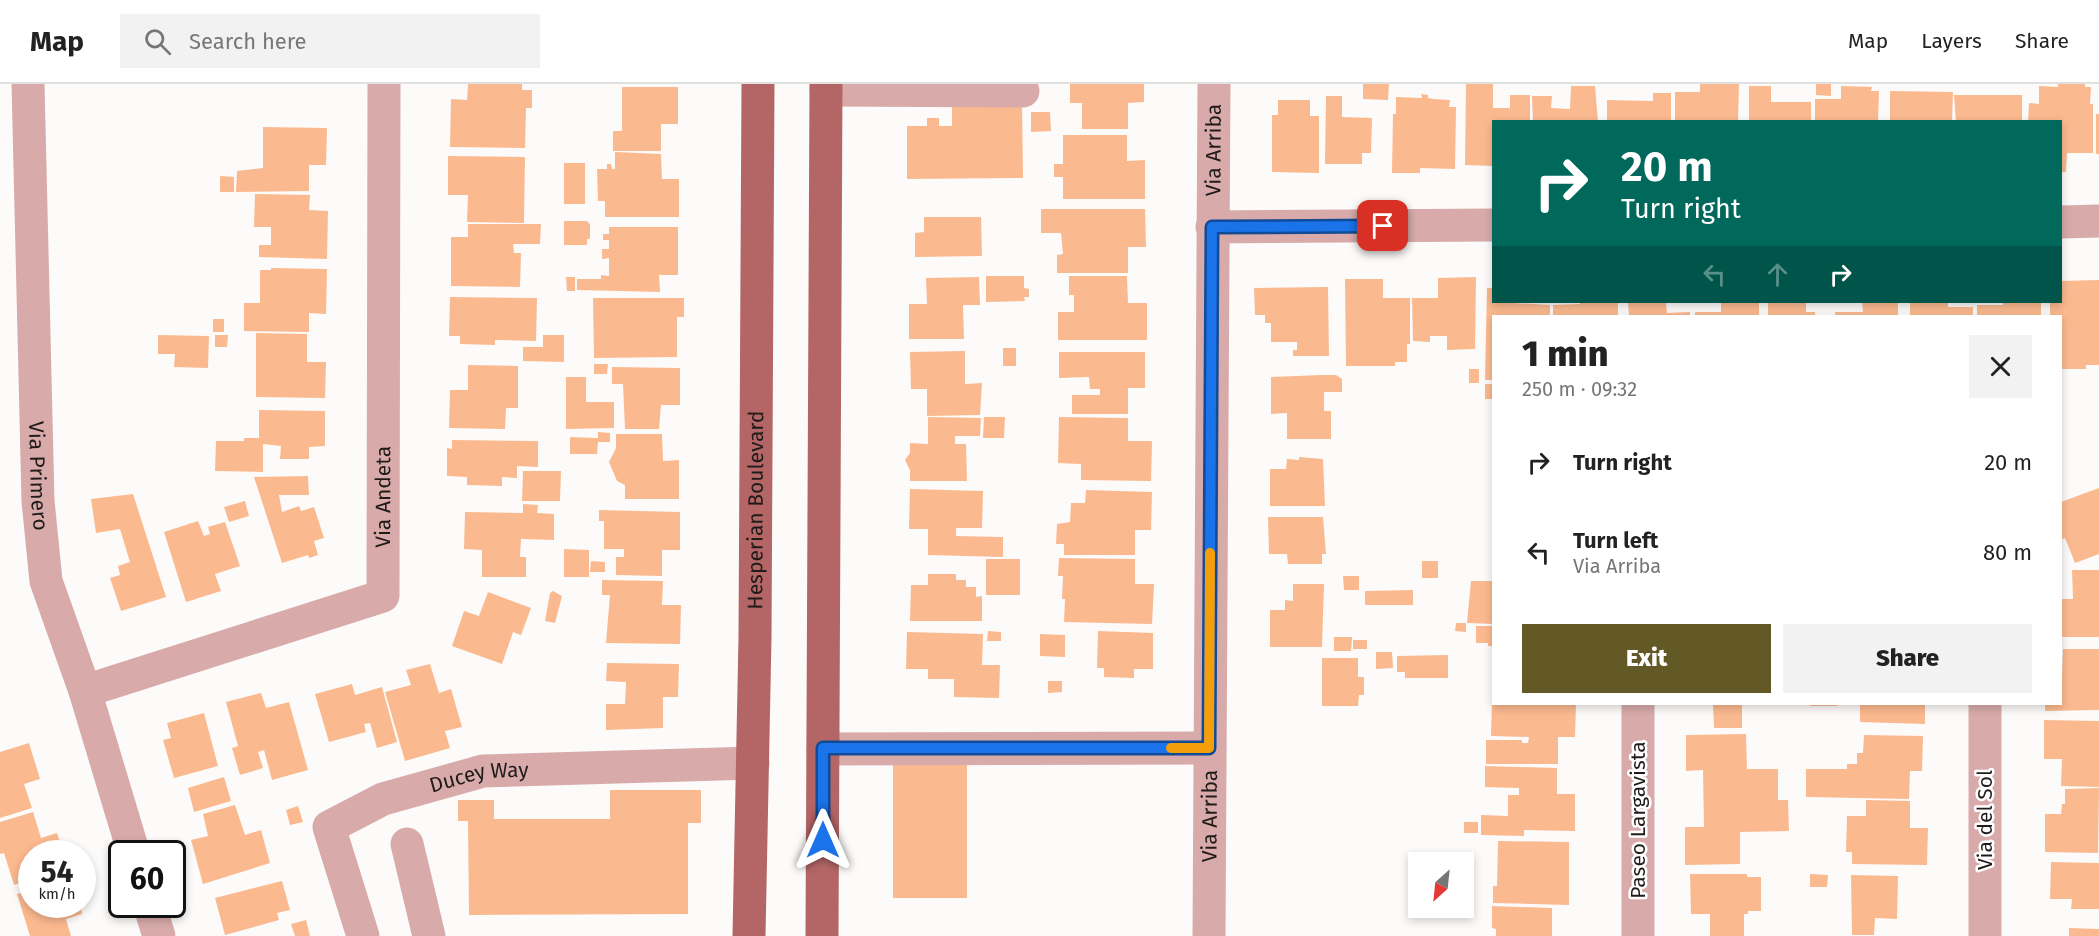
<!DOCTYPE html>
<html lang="en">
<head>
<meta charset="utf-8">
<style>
	body { margin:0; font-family:"Fira Sans",sans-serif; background:#f2f2f2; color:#222; height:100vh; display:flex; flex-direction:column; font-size:22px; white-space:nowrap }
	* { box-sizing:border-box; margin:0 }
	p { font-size:20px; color:#767676 }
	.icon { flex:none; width:33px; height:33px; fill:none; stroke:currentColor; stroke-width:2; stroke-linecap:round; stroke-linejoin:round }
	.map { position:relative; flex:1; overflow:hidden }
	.sheet { position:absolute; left:1492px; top:231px; width:570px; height:390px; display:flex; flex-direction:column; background:#fff; border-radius:0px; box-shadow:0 3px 9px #0003 }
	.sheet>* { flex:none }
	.top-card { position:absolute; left:1492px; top:36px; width:570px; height:183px; border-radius:0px; box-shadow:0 3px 9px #0003; background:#00695c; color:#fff; overflow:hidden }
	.needle { width:39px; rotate:207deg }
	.tools { position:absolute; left:1408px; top:768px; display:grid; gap:12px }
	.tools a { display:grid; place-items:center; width:66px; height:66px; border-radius:0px; background:#fff; box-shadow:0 3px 9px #0003; font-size:30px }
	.speed { position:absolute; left:18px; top:756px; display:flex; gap:12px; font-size:30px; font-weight:700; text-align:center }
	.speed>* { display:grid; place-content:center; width:78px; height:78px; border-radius:50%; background:#fff; box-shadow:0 3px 9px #0003; line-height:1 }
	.speed small { font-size:15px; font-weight:400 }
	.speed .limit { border:3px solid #111; border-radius:9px; background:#fff; color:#111 }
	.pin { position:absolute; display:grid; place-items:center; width:51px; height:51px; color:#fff; margin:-26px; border-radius:12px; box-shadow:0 3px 9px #0006 }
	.me { position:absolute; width:66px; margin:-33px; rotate:0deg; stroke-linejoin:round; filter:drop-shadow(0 0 4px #0008) }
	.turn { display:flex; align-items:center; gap:21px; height:126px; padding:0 30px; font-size:27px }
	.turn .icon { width:78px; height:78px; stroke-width:2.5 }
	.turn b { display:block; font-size:42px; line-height:51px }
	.lanes { display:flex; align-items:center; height:57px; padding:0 30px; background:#0003; justify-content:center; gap:30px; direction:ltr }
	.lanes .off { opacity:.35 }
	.round { display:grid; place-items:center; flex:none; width:63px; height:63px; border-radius:0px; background:#f2f2f2 }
	.overview { display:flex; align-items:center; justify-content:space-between; height:102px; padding:0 30px }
	h1 { font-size:36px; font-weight:800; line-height:45px }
	.primary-button { display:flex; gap:12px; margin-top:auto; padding:12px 30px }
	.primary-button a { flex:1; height:69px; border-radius:0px; background:#635926; color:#fff; font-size:24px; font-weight:800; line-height:69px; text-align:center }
	.primary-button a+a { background:#f2f2f2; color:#222 }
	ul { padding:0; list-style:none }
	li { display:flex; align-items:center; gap:18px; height:90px; padding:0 30px }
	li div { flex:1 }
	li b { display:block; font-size:22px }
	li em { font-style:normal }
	header { display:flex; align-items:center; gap:36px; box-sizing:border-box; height:84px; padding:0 30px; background:#fff; border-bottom:2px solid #e0e0e0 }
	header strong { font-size:28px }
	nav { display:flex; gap:33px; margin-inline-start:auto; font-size:21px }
	.search { width:420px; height:54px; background:#f2f2f2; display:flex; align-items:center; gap:15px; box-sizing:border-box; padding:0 21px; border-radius:0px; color:#767676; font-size:22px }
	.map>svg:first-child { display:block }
	.building { fill:#fbb98f }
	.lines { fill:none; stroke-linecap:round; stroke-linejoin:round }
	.minor { stroke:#d8abaa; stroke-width:33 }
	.major { stroke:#b46566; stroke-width:33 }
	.route-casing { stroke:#114b97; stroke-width:15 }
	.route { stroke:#1a73e8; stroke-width:10 }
	.slow { stroke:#f59e0b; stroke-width:10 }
	.labels { text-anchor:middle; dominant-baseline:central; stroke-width:5; stroke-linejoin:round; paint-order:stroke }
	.street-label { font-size:21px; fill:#1f1b19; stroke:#fff }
</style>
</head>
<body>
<header>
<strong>Map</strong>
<div class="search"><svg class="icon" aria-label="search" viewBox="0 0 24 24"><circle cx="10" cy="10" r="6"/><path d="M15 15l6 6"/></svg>Search here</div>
<nav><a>Map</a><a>Layers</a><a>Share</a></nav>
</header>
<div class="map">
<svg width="2099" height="852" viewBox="0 0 2099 852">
	<rect width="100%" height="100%" fill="#fdfbfa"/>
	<path class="building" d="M468,0H522V6H532V24H526L525,64L450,63L451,15L467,16Z
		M1070,0H1144V18L1128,19V45H1082V19H1070Z
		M1363,0H1389L1388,16L1363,15Z
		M1466,0H1493V24H1510V11H1530V38H1494V82L1465,81Z
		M1700,0H1739L1738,38H1675V8H1700Z
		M1816,0H1831V12L1816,11Z
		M2058,0H2085V3H2091L2090,20H2093V69H2067L2066,88H2061V38H2028L2029,19L2039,20V2L2058,3Z
		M1571,2H1595L1598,38H1533L1532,12H1552L1551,24L1570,25Z
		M1749,2H1771V18H1811V38H1749Z
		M1841,2L1872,3L1871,7H1879L1878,38H1815V15H1841Z
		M622,3H678V40H661V67H613V47H622Z
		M1890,7L1953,8L1952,38H1890Z
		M1653,9H1671V38H1607V16L1653,17Z
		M1421,10L1428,11V14L1434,15L1450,16L1449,23H1456L1455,85L1420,84V89H1392L1393,30H1396V13L1422,14Z
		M1954,11H2022V38H1956Z
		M1326,12H1342V33L1372,34L1371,69H1362V80H1325Z
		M1278,16H1310V32H1319V89L1272,88V31H1278Z
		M952,18H1022L1023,94L907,95V42H927V34H939V42H952Z
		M1031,28H1050L1051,47L1031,48Z
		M2096,30H2099V70H2096Z
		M263,43L327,44L326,81H309V107L236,108L237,87L263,84Z
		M1063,51H1127V77L1145,76V115H1063V93H1054V80H1063Z
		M615,68L661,70L662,95H679V133H605V117H598L597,85H607V80H611L612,85H615Z
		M448,72L525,73L524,139L467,138L468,111H448Z
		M564,79H585V120H564Z
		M220,92L234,93V108H220Z
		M255,110L310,111L309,126L328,127L327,175L259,173V161H271V143H254Z
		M1041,125H1145L1146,163H1128V189H1057V171L1063,170L1061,149H1041Z
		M924,133H981L982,172L915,173V149L924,148Z
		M564,137H587L590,140V155H587V161H564Z
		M468,140H541L540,160H513L514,169H521L520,203L451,202V153H468Z
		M609,143H678V191H659L660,208L577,206V195H601V191L609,192V174L602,175V165H609V156H603V150H609Z
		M271,184L327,185L326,230L309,229V248L244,247V219H260V186H271Z
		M986,192H1024V204L1029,205V213H1024L1025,217L986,218Z
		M1069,192H1127L1128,219H1147V256H1058V228H1074V211H1069Z
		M566,193H575V207H567Z
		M979,193L980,221H963L964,255H909V220H927L926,194Z
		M1476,193L1475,265L1447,266V252H1430V258L1413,257L1412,214H1438V194Z
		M1345,195H1383V214H1410V260H1407V278H1395V282H1346Z
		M2099,196V281H2086V285H2061V232H2050V218H2061V197Z
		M1328,203L1329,272H1293V266H1297V258H1271V239H1265V231H1255L1254,204Z
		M1487,204H1494V218L1550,221V232H1494V296H1485Z
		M450,213L537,214L536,257L495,256V261L460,260V252H449Z
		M593,214H684V233H677V273L594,274Z
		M1580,218H1618V232H1553V221L1580,220Z
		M1628,218H1666L1667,229L1690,228V232H1629Z
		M1721,218H1759V232H1695V228H1721Z
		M1768,218H1806V228H1815V232H1768Z
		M1862,218H1898V232H1835V228H1863Z
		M1910,218H1948V223H1973V232H1910Z
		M2003,218H2041V232H1977V221H2003Z
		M213,235H224V248H213Z
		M256,249L307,250V278H326L325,314L256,313Z
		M158,251L209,252L208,284L174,283L175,270H158Z
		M215,251H228L227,263H215Z
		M543,251H564V278L523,277V263H543Z
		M1003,264H1016V282H1003Z
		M965,267V300L982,299L980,331L927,332V305H911L910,268Z
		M1059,268H1145V304H1128V330H1072V311H1100V305H1090L1089,293L1059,294Z
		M594,280H608L607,290H594Z
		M468,281L518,282V324H506L505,345L449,344L450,306H468Z
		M612,283L680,284V321H661L659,345H625L623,300H612Z
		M1469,285H1479V299H1469Z
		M1322,291H1336L1342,295V308H1324V327H1331V355H1287V329L1271,330V293Z
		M566,293H586V318H614V344L566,345Z
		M1485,300H1494V315H1485Z
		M259,326L325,327V362L309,363V375H280L281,362L263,360V388L215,387L216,357H244V354H259Z
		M928,333L981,334L980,352H955V360H966L967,397H910V386L905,376L910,369V359L928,360Z
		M984,333H1005L1004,354H983Z
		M1059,333L1128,334V357H1152L1151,397L1081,396V380L1058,379Z
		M598,348L610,349V358H598L597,370H570V353L598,354Z
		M616,350H662L663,377L679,376V415H625V401L617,397L609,378L616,364Z
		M452,356L538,357V383L517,382V394L502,393V402L467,401V393L447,392V364L452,365Z
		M1299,373L1323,375L1325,422H1270V385H1286L1287,375L1299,376Z
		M523,387H561L560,417H522Z
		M308,392L309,411H279L282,428L299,422L301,427L314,423L324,454L314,457L318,471L309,474L308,471L282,479L254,393Z
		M2099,404V470L2075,479L2065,454L2061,456V418Z
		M910,405L983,407L982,444H956V452L1003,453V473L928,471V445H909Z
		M1086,406L1152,408L1151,446H1135V471H1064V460H1056L1057,440L1070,438L1071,419H1085Z
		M133,410L166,513L121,527L110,494L120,491L118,482L130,478L120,445L96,449L91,415Z
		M245,417L249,432L229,438L224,423Z
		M523,420L538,421L537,429L554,430V456L521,455L520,473H526V493H482V466L464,465L465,428L523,429Z
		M599,426L680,428V466H662V492L616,491V473H624V465H604V437H599Z
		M1268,433H1323L1326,470H1322V480H1288L1287,470H1269Z
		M198,437L204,452L210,450L208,443L225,438L240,482L215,490L221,507L186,518L164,448Z
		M564,465L589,466V493H564Z
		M1059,474L1135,475V500H1154L1152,540L1064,538L1065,515H1062L1063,492H1058Z
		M986,475H1020V511H986Z
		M591,477L605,478V488H590Z
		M1422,477H1438V494H1422Z
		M2072,486H2099V553H2061V515H2073Z
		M928,490H956V496H966V503H976V513L982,512V537H910L911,501H928Z
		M1343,492H1359V506H1344Z
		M602,496L663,497L662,521H681L680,560L606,559L610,511H602Z
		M1471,497H1494V540L1467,539Z
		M1293,500H1324L1322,563H1270V526H1285V516L1293,517Z
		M1413,506V521H1365V507Z
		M553,507L562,512L555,539L545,537L550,509Z
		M488,508L531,524L521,551L513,548L502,580L452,562L464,527L479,532Z
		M1456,539H1466V548L1455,547Z
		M1476,542H1494V562H1488V559H1476Z
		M988,547L1001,548V557H987Z
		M1098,547L1153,549V585H1134V594L1104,593V584H1097Z
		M907,548L983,550L982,581H1000L999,614L954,613V595H928V585H906Z
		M1040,550L1065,551V573L1040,572Z
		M1334,553H1352L1351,567H1334Z
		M1353,556H1367V565H1353Z
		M2063,565H2099V626L2045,627V620H2061Z
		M1376,568H1392L1393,584L1376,585Z
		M1448,571V594H1405V588H1397V572Z
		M1322,574H1358V593H1364V611H1359L1358,622H1322Z
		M607,579L679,580L678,613H663V644L606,646V620H625L626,598L606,597Z
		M430,580L439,609L451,605L462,643L445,647L450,664L405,677L385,608L411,601L406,586Z
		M1048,597H1062V608L1048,609Z
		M352,600L355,611L382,603L397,658L377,664L370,639L364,640L366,648L329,658L315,610Z
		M261,609L266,624L289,618L308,686L272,696L264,666L258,668L263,684L240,691L232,664L238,662L226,618Z
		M1492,616L1494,620H1576L1575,653H1558V680H1486V656H1522V659H1528L1529,653L1491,652Z
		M1713,620H1742V644H1714Z
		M1810,620H1837V622H1810Z
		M1860,620H1925V640L1860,638Z
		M204,629L218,682L174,694L163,656L171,654L167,639Z
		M2044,636L2099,637V703L2061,702L2062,675H2044Z
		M1746,650L1747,685H1778V716H1788L1789,747L1740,748V780L1685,781V743H1704L1703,686L1686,687V651Z
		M1864,651L1923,652L1922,687H1910L1909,715L1806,713V685H1847V680H1857V669H1863Z
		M29,659L40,695L24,700L32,724L0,734V668Z
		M893,681H967V814H893Z
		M1485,682L1557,684V710H1575V747L1524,746V752L1481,751V731L1508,732V711H1519V704L1485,703Z
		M224,693L231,717L194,728L188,704Z
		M2099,704L2098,769L2045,768V730H2061L2062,720H2065V705Z
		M610,706H701V739H688V830L469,831L468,737H458V716H494V735H610Z
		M1866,716L1910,717V744H1928L1927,781L1852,780V768H1846L1847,732H1866Z
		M235,721L245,751L261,746L270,779L203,800L191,756L208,752L203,730Z
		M298,722L303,738L290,741L286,726Z
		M33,728L41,754L57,749L64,770H32V795L14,801L4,769L0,770V738Z
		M1464,738H1478V749H1464Z
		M1498,757L1569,758V821L1493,819V802H1497Z
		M2051,778L2099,779V825H2071L2072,815H2050Z
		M1690,790H1747V793H1761V827H1748V830H1744V852H1710V830H1691Z
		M1810,790L1828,791L1827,803H1810Z
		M1851,791L1898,792L1897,835L1875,834L1874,851H1852Z
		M282,797L290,826L277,829L279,836L225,851L215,814Z
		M32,806V820H80L82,830L66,835L71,852H30L17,810Z
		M1492,822L1552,824V852H1496V845L1492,844Z
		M306,836L310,852H295L291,840Z
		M2069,844L2099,845V852H2069Z"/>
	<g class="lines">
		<g class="minor">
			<path id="s1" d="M28,0L38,417L46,497L85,607L134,770"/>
			<path d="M826,6L1023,7"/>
			<path d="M2061,138L2099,137"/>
			<path d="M1212,143L1494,141"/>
			<path id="s2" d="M85,607L383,512L384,0"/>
			<path d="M1638,620V852"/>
			<path d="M1985,620V852"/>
			<path d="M823,665L1209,664"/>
			<path d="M407,760L429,852"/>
			<path d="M149,820L159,852"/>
			<path id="s3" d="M363,852L329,743L383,715L483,687L753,679"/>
			<path id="s4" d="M1209,852L1214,0"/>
		</g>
		<g class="major">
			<path id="s5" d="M749,852L755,553L758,0"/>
			<path d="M822,852L826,0"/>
		</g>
	</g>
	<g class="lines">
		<defs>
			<path id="route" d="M823,756V664H1209L1212,143L1383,142"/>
		</defs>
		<use href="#route" class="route-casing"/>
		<use href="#route" class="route"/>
		<path class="slow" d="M1171,664H1209L1210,469"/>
	</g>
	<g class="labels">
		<g class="street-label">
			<text stroke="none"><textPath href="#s4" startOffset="786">Via Arriba</textPath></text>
			<text stroke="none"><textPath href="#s1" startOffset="392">Via Primero</textPath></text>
			<text stroke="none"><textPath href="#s2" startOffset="412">Via Andeta</textPath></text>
			<text stroke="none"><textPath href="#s5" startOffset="426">Hesperian Boulevard</textPath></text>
			<text stroke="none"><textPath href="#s3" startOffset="274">Ducey Way</textPath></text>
			<text stroke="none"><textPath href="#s4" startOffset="120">Via Arriba</textPath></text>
			<text transform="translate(1638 736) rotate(-90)">Paseo Largavista</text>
			<text transform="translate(1985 736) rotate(-90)">Via del Sol</text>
		</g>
	</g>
</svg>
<div class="tools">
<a><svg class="needle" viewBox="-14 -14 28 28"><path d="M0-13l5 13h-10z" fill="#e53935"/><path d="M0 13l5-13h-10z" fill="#767676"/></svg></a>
</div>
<div class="speed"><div>54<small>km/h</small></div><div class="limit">60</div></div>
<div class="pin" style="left:1383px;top:142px;background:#d93025"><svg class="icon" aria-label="arrive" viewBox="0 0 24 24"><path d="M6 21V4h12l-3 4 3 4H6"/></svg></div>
<svg class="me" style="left:823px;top:756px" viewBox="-20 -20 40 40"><path d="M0-17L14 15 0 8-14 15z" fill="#1a73e8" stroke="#fff" stroke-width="4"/></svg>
<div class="top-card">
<div class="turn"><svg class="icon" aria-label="right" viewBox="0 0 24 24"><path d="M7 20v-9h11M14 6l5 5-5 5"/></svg><div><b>20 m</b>Turn right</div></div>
<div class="lanes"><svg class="icon off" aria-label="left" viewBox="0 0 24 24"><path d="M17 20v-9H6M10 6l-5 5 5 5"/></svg><svg class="icon off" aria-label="ahead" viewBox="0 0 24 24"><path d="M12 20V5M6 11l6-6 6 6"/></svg><svg class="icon" aria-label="right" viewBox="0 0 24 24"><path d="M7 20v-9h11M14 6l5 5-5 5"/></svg></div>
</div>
<section class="sheet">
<div class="overview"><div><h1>1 min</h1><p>250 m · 09:32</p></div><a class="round"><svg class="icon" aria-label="close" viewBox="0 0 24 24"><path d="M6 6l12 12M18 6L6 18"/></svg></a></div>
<ul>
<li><svg class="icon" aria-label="right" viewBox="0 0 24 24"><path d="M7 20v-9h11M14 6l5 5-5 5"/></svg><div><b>Turn right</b></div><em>20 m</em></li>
<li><svg class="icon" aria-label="left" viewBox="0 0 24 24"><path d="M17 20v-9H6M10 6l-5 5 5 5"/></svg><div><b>Turn left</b><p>Via Arriba</p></div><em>80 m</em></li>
</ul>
<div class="primary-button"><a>Exit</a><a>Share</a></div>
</section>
</div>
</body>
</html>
